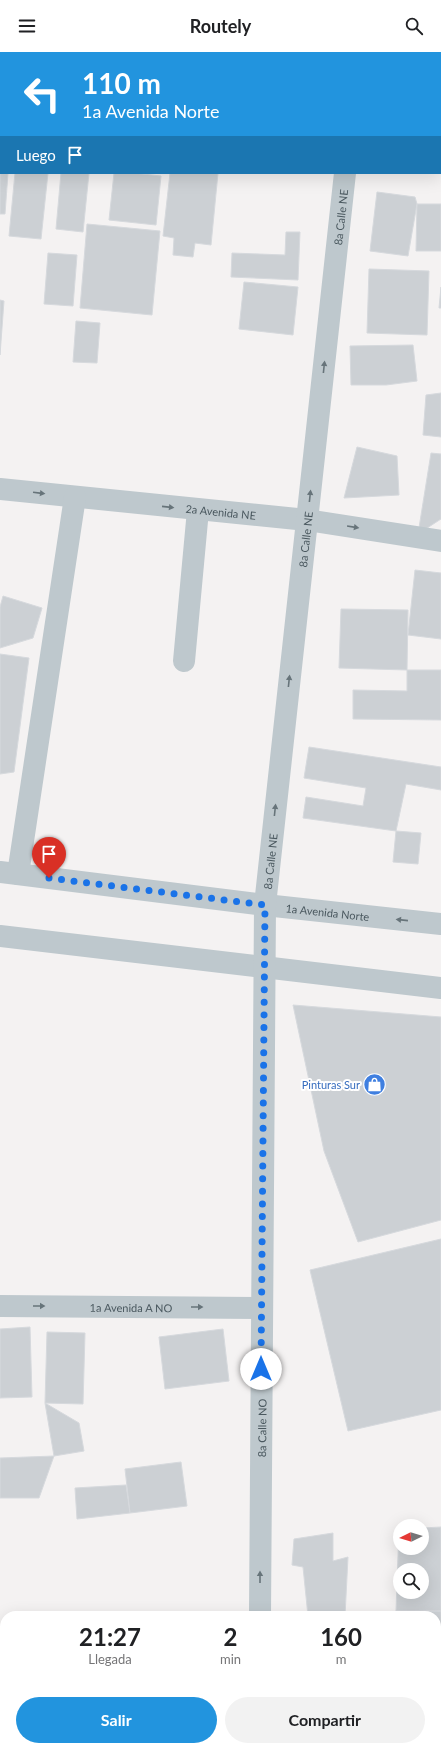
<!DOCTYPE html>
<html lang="es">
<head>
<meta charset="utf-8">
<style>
	body { margin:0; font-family:Lato,sans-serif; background:#f2f2f2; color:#202124; height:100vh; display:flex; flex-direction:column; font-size:15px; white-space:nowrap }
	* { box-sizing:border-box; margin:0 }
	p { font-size:13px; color:#757577 }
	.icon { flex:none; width:22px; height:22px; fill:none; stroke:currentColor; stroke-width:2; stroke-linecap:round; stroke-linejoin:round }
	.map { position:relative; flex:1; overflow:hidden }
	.sheet { position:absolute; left:0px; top:1559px; width:441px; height:140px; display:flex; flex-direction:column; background:#fff; border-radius:16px 16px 0 0; box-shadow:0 4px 16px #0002 }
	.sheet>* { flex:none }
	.top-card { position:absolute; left:0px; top:0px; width:441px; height:122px; box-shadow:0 4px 16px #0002; background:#2294de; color:#fff; overflow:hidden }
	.needle { width:26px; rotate:265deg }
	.fabs { position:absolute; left:393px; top:1467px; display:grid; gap:8px }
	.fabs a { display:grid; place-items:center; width:36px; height:36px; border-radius:50%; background:#fff; box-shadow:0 4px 16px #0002; font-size:20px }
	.pin { position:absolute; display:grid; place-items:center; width:34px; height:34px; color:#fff; margin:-41px -17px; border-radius:50% 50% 50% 0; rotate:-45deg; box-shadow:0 0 4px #0007 }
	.pin .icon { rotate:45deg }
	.me { position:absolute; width:44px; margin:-22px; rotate:0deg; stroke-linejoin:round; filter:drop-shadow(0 0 3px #0008) }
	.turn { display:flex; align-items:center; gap:14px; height:84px; padding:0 16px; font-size:18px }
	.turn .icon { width:52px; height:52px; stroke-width:2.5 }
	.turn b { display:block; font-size:28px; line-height:34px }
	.then { display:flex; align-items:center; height:38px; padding:0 16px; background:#0003; gap:8px; font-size:15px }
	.eta { display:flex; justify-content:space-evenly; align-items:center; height:68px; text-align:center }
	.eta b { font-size:24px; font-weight:700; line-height:28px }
	.primary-button { display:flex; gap:8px; margin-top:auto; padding:8px 16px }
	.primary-button a { flex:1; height:46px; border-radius:24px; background:#2294de; color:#fff; font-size:16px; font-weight:700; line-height:46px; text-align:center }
	.primary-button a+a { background:#f2f2f2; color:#202124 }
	header { display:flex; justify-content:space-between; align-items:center; height:52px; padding:0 16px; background:#fff; font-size:18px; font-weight:700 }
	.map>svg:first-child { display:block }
	.building { fill:#ccd0d4; stroke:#d6d9dd; fill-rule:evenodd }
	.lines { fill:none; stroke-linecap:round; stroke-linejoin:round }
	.minor { stroke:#bec8cd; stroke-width:22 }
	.oneway { fill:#67747a }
	.route { stroke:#1a73e8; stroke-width:7; stroke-dasharray:0 12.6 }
	.labels { text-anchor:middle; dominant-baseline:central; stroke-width:4; stroke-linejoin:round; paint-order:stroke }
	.street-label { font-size:11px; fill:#4a585f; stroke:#fff }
	.shop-label { font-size:11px; fill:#366cbe; stroke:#fff; text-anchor:end }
</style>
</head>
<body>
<header><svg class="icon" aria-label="menu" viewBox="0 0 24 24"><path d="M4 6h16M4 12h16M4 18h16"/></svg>Routely<svg class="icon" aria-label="search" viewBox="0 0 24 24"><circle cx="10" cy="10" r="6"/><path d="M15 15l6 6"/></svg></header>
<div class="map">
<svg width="441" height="1699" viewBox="0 0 441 1699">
	<rect width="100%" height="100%" fill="#f4f2f2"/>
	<path class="building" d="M0,0H14L1,1V19Z
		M21,0H46L21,1Z
		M110,0H162L110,1Z
		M395,0H441V76L440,1Z
		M0,97L1,121H8L5,162H0Z
		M15,121H48L41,187L9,184Z
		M61,121H89L83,180L56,177Z
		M114,121H133L161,124L156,173L109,168Z
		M170,121H218L211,193L195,191L193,205L173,203L174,186L163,184Z
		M377,140L415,145L417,152L408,204L370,199Z
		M417,152H441V199H416Z
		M87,172L160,179L152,263L80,256Z
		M286,180H300L298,228L231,225L232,201L285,203Z
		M48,201L77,203L73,254L44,252Z
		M369,217L429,219L427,283L367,281Z
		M244,230L298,235L293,283L239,277Z
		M441,235V256H439Z
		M0,248L4,249L0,303Z
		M76,269L100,271L97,311L73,310Z
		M413,293L417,329L386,333H351L350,294Z
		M441,341V385L423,383L426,343Z
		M357,395L397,404L399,443L344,446Z
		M431,401L441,402V467L418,482Z
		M415,518L441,521V587L408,583Z
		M3,544L42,556L33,586L0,596V555Z
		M341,557L408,558L407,618L339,616Z
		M0,602L29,606L14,720L0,722Z
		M407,618H441V668L353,667V638L407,639Z
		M309,695L441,715V738L406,732L396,779L303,766L306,745L363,754L366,736L304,726Z
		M396,779L421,781L418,812L393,810Z
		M293,953L441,965V1168L358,1190L324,1099Z
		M441,1187V1358L348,1379L310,1218Z
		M30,1275L32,1345L0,1346V1277Z
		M223,1277L229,1329L165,1337L159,1285Z
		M47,1280L85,1281L83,1352L45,1351Z
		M45,1351L79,1371L84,1399L54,1404Z
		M54,1404L39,1446H0V1406Z
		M181,1410L187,1454L130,1461L125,1417Z
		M126,1433L130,1461L77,1467L75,1436Z
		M441,1475V1559H396L399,1476L400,1496H422V1476ZM400,1518H422V1540H400Z
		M333,1481V1509L348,1505L345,1564H308L303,1515L292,1513L294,1487Z
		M396,1559H441V1630H436V1564H396Z"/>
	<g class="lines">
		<g class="minor">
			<path d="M358,1L359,0"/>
			<path d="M0,63H1"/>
			<path d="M440,111H441"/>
			<path id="s1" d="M0,437L307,468L441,489"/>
			<path d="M184,609L198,458"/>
			<path id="s2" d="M0,820L265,853L441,872"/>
			<path d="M18,822L75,445"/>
			<path d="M0,884L441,936"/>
			<path id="s3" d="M0,1254L262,1256"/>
			<path id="s4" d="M260,1564L265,853L345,121"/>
			<path d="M0,1690H5"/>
			<path d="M436,1691H441"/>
			<path d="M259,1699V1694"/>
		</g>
	</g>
	<defs><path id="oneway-solid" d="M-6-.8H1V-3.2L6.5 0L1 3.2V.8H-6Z"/></defs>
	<g class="oneway">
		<use href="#oneway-solid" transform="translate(324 315) rotate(-84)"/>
		<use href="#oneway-solid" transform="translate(39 441) rotate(7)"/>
		<use href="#oneway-solid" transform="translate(310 444) rotate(-84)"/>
		<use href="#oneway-solid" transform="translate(168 455) rotate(6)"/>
		<use href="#oneway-solid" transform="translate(353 475) rotate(9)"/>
		<use href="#oneway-solid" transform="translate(289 629) rotate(-84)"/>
		<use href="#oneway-solid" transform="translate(275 758) rotate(-84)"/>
		<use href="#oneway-solid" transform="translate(402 868) rotate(-174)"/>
		<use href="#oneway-solid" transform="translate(39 1254)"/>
		<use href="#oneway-solid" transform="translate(197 1255)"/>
		<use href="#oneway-solid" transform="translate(260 1525) rotate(-90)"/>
	</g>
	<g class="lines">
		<path class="route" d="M49,826L265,853L261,1317"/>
	</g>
	<defs>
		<symbol id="shop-disc" viewBox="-11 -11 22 22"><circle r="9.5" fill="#3f7fe0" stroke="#fff"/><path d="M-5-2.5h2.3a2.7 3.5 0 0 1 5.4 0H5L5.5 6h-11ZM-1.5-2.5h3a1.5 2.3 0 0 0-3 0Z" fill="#fff"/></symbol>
	</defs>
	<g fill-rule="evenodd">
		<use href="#shop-disc" x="362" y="1020" width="25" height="25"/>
	</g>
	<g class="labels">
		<g class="street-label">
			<text stroke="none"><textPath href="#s4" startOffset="1403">8a Calle NE</textPath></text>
			<text stroke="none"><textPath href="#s1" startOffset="222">2a Avenida NE</textPath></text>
			<text stroke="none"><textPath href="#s4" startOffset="1079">8a Calle NE</textPath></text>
			<text stroke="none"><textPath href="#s4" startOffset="755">8a Calle NE</textPath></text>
			<text stroke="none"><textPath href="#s2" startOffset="330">1a Avenida Norte</textPath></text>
			<text stroke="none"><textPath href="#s3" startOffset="131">1a Avenida A NO</textPath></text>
			<text stroke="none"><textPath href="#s4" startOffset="188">8a Calle NO</textPath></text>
		</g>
		<g class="shop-label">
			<text x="360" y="1032">Pinturas Sur</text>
		</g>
	</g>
</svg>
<div class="fabs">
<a><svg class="needle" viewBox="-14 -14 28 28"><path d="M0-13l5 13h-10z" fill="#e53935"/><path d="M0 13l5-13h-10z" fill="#757577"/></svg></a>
<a><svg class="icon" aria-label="search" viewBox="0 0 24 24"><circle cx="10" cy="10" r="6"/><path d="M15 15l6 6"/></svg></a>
</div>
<div class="pin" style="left:49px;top:826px;background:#d93025"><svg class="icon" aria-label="arrive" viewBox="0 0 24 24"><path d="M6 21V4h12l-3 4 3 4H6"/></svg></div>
<svg class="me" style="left:261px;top:1317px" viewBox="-20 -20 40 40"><circle r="19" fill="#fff"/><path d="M0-13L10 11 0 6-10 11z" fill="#1a73e8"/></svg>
<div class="top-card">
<div class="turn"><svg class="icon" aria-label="left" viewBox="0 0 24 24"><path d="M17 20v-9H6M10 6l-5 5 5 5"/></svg><div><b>110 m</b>1a Avenida Norte</div></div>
<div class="then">Luego<svg class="icon" aria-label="arrive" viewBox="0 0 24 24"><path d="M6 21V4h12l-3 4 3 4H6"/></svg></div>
</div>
<section class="sheet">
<div class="eta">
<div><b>21:27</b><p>Llegada</p></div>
<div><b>2</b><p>min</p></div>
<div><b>160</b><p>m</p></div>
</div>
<div class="primary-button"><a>Salir</a><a>Compartir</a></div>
</section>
</div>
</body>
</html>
